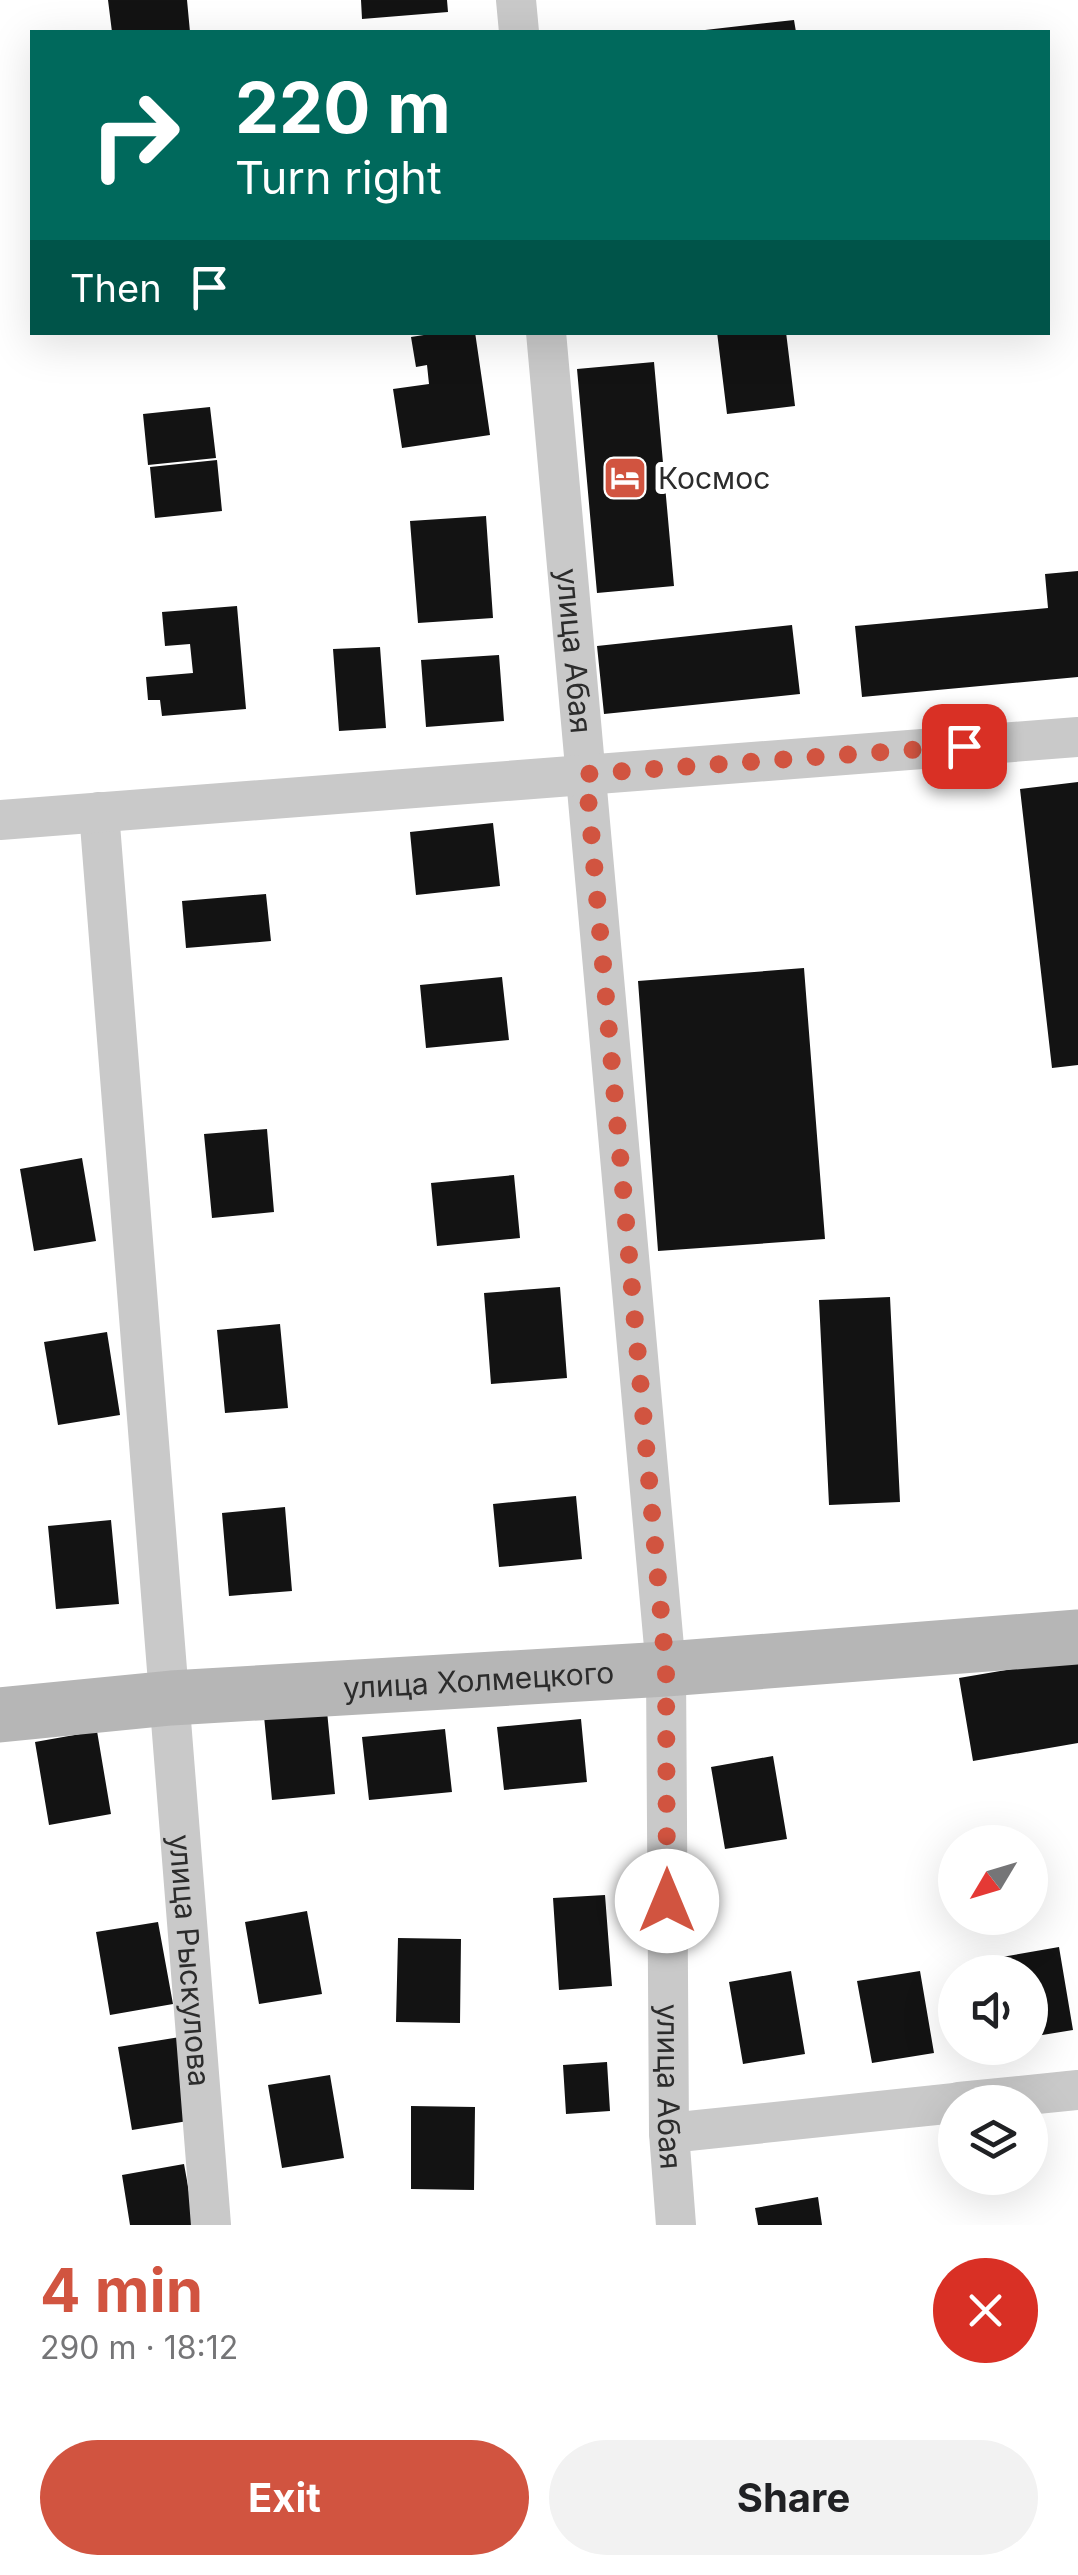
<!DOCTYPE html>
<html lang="en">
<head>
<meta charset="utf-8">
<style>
	body { margin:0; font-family:Inter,sans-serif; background:#f2f2f2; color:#202124; height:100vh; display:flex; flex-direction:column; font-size:38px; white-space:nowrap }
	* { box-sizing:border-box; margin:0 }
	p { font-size:32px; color:#757577 }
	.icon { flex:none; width:55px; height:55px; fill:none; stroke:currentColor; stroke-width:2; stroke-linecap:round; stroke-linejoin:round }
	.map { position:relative; height:2225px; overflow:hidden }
	.side { display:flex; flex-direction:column; background:#fff; flex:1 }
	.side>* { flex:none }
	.guide { position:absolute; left:30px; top:30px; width:1020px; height:305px; border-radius:0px; box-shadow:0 10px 40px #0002; background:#00695c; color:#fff; overflow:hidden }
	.needle { width:65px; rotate:232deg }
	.controls { position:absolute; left:938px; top:1825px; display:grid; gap:20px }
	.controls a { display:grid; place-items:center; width:110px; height:110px; border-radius:50%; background:#fff; box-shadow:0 10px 40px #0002; font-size:50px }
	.pin { position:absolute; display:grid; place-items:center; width:85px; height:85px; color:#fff; margin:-42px; border-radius:20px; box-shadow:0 5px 15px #0006 }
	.me { position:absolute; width:110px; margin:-55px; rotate:0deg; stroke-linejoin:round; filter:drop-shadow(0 0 8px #0008) }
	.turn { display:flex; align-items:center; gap:35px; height:210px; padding:0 40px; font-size:45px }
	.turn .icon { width:130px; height:130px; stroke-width:2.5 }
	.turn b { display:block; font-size:70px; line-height:85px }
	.then { display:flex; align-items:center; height:95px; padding:0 40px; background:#0003; gap:20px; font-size:38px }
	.round { display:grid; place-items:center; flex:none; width:105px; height:105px; border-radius:52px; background:#f2f2f2 }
	.overview { display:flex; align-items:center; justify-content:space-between; height:170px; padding:0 40px }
	h1 { font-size:60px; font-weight:700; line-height:75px; color:#d15440 }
	.action { display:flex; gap:20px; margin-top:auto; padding:20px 40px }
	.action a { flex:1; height:115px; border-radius:60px; background:#d15440; color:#fff; font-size:40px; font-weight:700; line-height:115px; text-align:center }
	.action a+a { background:#f2f2f2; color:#202124 }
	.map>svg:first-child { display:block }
	.building { fill:#131313 }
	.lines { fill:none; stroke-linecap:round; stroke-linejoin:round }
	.street { stroke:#c9c9c9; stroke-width:40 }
	.secondary { stroke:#b6b6b6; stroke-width:55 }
	.route { stroke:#d15440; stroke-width:18; stroke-dasharray:0 32.4 }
	.labels { text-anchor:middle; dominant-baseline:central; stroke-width:10; stroke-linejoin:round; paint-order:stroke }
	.poi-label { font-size:30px; fill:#2c2c2c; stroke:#fff; text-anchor:start }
	.street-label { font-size:30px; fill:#2c2c2c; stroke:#fff }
</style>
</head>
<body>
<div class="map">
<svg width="1078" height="2225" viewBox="0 0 1078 2225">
	<rect width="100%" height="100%" fill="#fff"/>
	<path class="building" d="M108,0H187L190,32H112Z
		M361,0H447L448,12L362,19Z
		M794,20L796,32H706L705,30Z
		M443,332H475L490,435L402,448L393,389L429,384L427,365L416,367L411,337Z
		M717,332H786L795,406L727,414Z
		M654,362L674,586L597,593L577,369Z
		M210,407L216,458L148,465L143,414Z
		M217,460L222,511L155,518L150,467Z
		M486,516L493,618L418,623L410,521Z
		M1078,571V677L862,697L855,626L1048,608L1045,574Z
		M237,606L246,709L162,716L160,700H148L146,677L193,673L190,644L165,646L162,612Z
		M792,625L800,694L604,714L597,646Z
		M380,647L386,728L339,731L333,649Z
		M499,655L504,721L426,727L421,660Z
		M1078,782V1065L1052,1068L1020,789Z
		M493,823L500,886L416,895L410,832Z
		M266,894L271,941L186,948L182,901Z
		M804,968L825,1239L658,1251L638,981Z
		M502,977L509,1040L426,1048L420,985Z
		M267,1129L274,1212L212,1218L204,1134Z
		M82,1158L96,1241L34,1251L20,1169Z
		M514,1175L520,1238L437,1246L431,1183Z
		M560,1287L567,1378L491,1384L484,1293Z
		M890,1297L900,1502L829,1505L819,1300Z
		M280,1324L288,1408L225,1413L217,1330Z
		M107,1332L120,1415L58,1425L44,1342Z
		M576,1496L582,1559L499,1567L493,1504Z
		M285,1507L292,1591L229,1596L222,1513Z
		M111,1520L119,1604L56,1609L48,1526Z
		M1078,1658V1743L973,1761L959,1678Z
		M327,1711L335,1794L272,1800L264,1716Z
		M581,1719L587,1782L504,1790L497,1727Z
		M445,1729L452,1792L369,1800L362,1737Z
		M97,1731L111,1814L49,1825L35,1742Z
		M773,1756L787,1839L725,1849L711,1767Z
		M605,1895L612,1986L559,1990L553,1898Z
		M307,1911L322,1994L259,2004L245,1922Z
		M158,1922L173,2004L110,2015L96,1932Z
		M398,1938L461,1939L460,2023L396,2022Z
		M1059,1947L1073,2030L1030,2037V1972H999L996,1958Z
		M791,1971L805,2054L743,2064L729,1982Z
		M920,1971L934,2053L872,2063L857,1981Z
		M180,2037L194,2120L132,2130L118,2047Z
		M607,2062L610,2111L566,2114L563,2065Z
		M330,2075L344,2158L282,2168L268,2085Z
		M411,2106L475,2107L474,2190L411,2189Z
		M184,2164L195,2225H130L122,2175Z
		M818,2197L822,2225H758L755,2208Z"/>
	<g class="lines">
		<g class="street">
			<path d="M516,0L519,32"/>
			<path id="s1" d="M546,332L666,1669L669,2133L676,2225"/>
			<path id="s2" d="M99,812L211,2225"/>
			<path d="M0,820L1078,737"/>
			<path d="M959,2102L1078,2090"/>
			<path d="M669,2133L955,2103"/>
		</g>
		<path class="secondary" id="s3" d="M0,1715L171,1698L666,1669L1078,1637"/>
	</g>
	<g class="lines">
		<path class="route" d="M667,1901L666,1669L586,774L964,746"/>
	</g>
	<defs>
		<symbol id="hotel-square" viewBox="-11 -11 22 22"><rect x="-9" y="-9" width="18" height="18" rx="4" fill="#d15440" stroke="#fff"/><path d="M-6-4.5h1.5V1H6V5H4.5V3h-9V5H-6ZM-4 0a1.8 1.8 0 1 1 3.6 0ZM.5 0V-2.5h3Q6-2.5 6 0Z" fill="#fff"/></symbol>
	</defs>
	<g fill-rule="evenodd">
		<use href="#hotel-square" x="600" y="453" width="50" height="50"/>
	</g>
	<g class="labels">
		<g class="poi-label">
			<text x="658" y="478">Космос</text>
		</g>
		<g class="street-label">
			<text stroke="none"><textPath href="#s1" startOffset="320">улица Абая</textPath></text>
			<text stroke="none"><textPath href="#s3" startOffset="480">улица Холмецкого</textPath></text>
			<text stroke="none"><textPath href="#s2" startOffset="1152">улица Рыскулова</textPath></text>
			<text stroke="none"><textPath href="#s1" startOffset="1760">улица Абая</textPath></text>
		</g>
	</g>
</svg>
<div class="controls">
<a><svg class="needle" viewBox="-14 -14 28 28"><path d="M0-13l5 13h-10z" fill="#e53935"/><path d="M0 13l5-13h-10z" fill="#757577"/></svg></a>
<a><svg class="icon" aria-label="sound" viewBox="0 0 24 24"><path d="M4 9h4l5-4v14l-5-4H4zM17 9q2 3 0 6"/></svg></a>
<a><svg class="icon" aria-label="layers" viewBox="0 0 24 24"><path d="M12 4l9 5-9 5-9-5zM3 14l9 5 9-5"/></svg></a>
</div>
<div class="pin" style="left:964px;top:746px;background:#d93025"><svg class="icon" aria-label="arrive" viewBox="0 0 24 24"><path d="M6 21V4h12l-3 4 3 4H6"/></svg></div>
<svg class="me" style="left:667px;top:1901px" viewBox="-20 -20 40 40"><circle r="19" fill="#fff"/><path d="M0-13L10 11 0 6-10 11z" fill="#d15440"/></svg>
<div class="guide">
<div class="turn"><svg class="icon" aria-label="right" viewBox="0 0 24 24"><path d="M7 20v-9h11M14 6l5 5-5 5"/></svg><div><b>220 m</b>Turn right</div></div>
<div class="then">Then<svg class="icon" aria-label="arrive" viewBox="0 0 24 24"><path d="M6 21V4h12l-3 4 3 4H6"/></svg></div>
</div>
</div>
<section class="side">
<div class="overview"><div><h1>4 min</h1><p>290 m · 18:12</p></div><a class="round" style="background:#d93025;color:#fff"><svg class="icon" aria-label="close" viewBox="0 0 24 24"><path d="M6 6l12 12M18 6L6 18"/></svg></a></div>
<div class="action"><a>Exit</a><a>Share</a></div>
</section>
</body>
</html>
